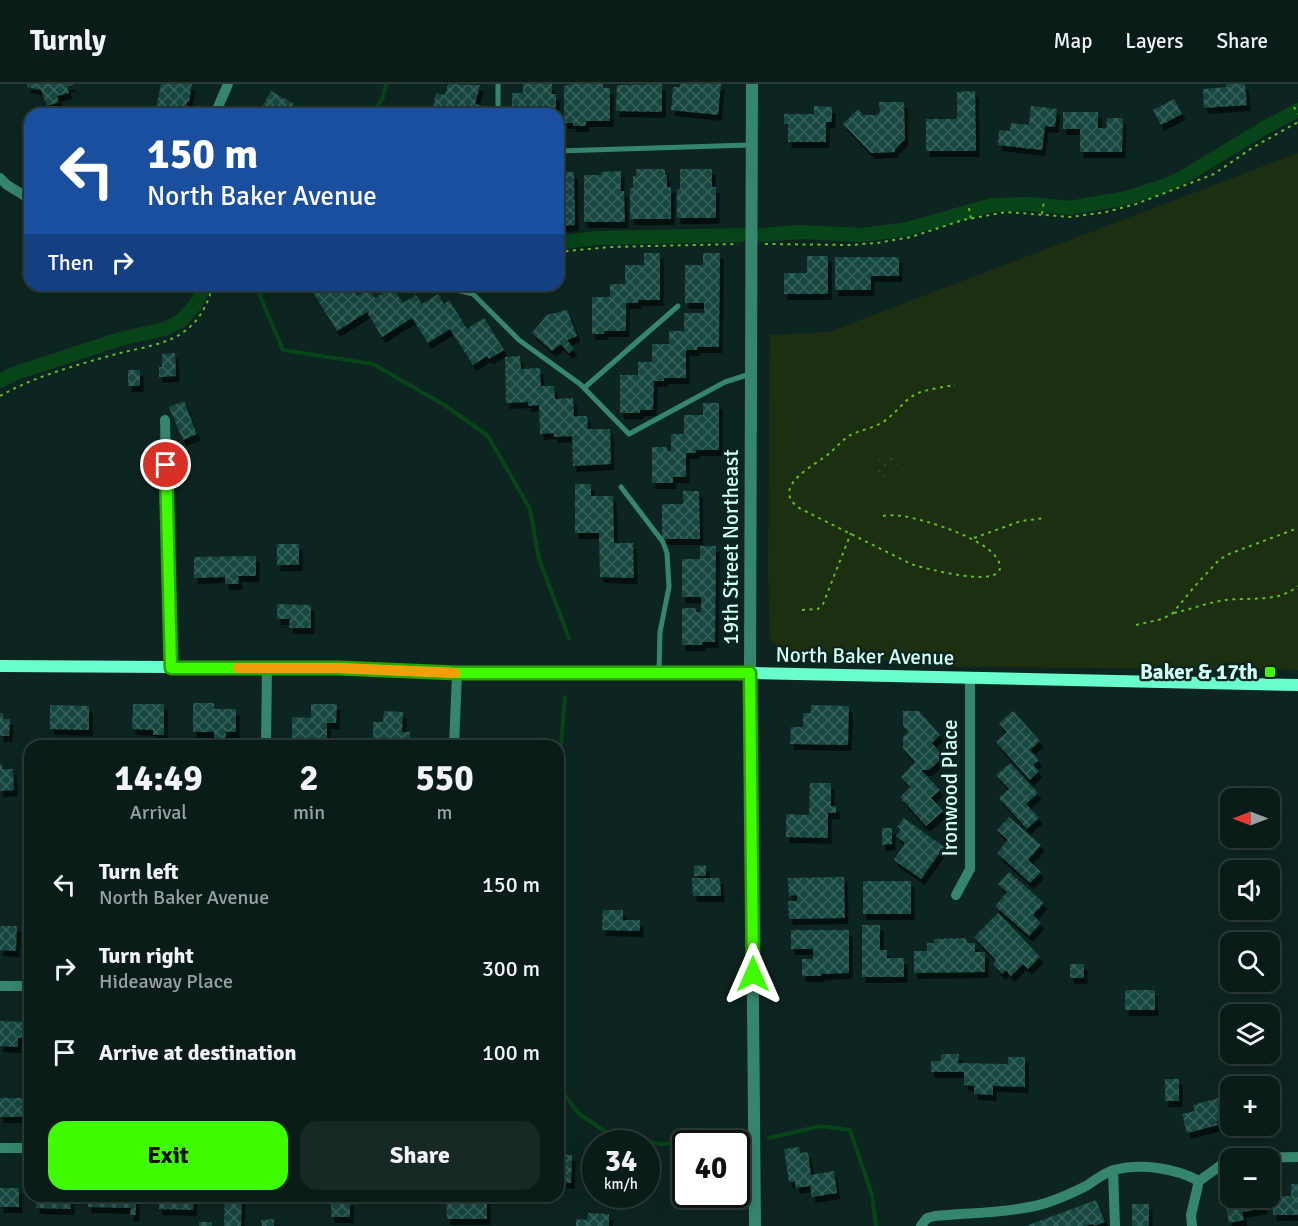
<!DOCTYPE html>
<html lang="en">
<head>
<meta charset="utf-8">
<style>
	body { margin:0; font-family:Signika,sans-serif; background:#182925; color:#f1f3f6; height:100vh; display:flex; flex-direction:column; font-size:22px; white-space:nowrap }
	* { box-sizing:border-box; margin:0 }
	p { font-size:20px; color:#99a1a2 }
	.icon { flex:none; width:33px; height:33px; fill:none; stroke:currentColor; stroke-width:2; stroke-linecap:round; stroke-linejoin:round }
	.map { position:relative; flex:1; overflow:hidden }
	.side { position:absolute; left:24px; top:656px; width:540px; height:462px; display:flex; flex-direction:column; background:#0a1c18; border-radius:18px; box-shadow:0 6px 24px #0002,0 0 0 2px #2a3a37 }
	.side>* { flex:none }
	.banner { position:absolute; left:24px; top:24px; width:540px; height:183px; border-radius:18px; box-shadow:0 6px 24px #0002,0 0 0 2px #2a3a37; background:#1a4fa0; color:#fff; overflow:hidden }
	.needle { width:39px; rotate:270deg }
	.buttons { position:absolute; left:1220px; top:704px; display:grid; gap:12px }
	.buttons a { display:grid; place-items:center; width:60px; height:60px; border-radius:12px; background:#0a1c18; box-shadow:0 6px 24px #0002,0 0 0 2px #2a3a37; font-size:30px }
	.speed { position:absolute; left:582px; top:1046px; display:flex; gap:12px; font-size:30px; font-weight:700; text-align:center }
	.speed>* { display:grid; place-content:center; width:78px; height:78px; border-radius:50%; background:#0a1c18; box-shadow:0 6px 24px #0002,0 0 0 2px #2a3a37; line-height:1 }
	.speed small { font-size:15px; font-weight:400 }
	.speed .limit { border:3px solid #111; border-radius:9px; background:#fff; color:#111 }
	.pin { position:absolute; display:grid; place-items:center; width:51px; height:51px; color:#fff; margin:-26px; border:3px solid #fff; border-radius:50%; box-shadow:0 2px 6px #0007 }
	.me { position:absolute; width:66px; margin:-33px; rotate:0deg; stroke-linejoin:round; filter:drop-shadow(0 0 4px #0008) }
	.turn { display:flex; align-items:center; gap:21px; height:126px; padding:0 24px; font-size:27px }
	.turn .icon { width:78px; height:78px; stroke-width:2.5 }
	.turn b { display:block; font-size:42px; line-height:51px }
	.then { display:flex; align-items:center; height:57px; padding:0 24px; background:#0003; gap:12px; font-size:22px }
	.eta { display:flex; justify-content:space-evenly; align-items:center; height:102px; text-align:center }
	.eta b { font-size:36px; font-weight:800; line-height:42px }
	.cta { display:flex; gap:12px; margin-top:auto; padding:12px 24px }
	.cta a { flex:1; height:69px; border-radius:18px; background:#40fc00; color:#111; font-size:24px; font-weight:800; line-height:69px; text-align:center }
	.cta a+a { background:#182925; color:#f1f3f6 }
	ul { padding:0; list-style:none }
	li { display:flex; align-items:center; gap:18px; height:84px; padding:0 24px }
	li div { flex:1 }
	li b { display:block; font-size:22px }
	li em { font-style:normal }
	header { display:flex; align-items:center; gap:36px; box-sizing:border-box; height:84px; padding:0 30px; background:#0a1c18; border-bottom:2px solid #2a3a37 }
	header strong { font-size:28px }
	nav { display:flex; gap:33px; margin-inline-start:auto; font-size:21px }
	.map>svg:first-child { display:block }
	.grass { fill:#1c2f10 }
	.garden { fill:url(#garden-dots) }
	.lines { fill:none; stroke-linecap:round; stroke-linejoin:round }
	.stream { stroke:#074418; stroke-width:4 }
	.canal { stroke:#074418; stroke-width:14 }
	.building { fill:url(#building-cross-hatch); filter:url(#shadow) }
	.path { stroke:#65bc28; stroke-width:2; stroke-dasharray:3 4.5; stroke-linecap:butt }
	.service { stroke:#36866d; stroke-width:5 }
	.minor { stroke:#36866d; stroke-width:10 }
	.tertiary { stroke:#36866d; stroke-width:12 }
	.secondary { stroke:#68ffcd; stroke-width:12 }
	.route-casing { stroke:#2aa400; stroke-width:15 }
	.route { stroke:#40fc00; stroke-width:10 }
	.slow { stroke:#f59e0b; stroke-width:10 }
	.poi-dot { fill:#40fc00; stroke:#0d2520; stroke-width:2 }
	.labels { text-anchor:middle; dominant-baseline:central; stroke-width:4.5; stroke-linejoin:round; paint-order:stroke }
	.street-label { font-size:21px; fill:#d1fff4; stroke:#0d2520 }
	.poi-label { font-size:21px; font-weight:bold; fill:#d1fff4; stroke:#0d2520; text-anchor:end }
</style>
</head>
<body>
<header>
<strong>Turnly</strong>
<nav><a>Map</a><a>Layers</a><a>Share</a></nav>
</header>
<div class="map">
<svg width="1298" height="1142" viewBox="0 0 1298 1142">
	<defs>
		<pattern id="garden-dots" width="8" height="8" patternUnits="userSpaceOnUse" patternTransform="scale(1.5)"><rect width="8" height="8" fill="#1c2f10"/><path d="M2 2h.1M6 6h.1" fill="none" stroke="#314428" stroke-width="1.8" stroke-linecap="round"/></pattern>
		<pattern id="building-cross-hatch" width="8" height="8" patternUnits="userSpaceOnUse" patternTransform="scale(1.5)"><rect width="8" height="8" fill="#184640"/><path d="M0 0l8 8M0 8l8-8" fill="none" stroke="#39625c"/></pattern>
		<filter id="shadow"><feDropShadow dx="3.5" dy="6" stdDeviation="0" flood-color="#0009"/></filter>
	</defs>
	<rect width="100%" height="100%" fill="#0d2520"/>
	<path class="grass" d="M1298,69V586L898,582L877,573L787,571L770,555L768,489L770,251L829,248Z"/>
	<path class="garden" d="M883,371L893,373L901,379L897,381L888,379L884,384L886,392L883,395C872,390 874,377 883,371Z"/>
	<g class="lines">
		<path class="stream" d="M373,30L383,13L386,0
			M264,201L260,212L283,266L373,280L446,322L488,352L530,425L539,475L569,554
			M558,696L565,613
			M558,1002L579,1030L611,1051L661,1060L686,1059
			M769,1054L821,1042L850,1046L872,1111L876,1142
			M691,1059L732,1057"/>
		<path class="canal" d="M762,151L799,148L860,151L879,149L907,145L992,121L1030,120L1070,124L1126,114L1164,102L1185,92L1266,43L1298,26
			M558,159L595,154L742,151
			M0,297L16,289L120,255L165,245L182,236L195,221L206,201"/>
	</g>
	<path class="building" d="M27,0H74L67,3L69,9L57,12L59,18L47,22L41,6L27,3Z
		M161,0H192L189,18H187L186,21L188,22L186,30H155Z
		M448,0L480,1L475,20L483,22L481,30H431L436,9L445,11Z
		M523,0H552V10H556V30H512V9H523Z
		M572,0H603V4H610V37H586V42H573V39H564V2Z
		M662,0V28L616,27L617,1Z
		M680,0H721L718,31L671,26L673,3H680Z
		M1226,0H1245L1247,21L1204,24L1203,5L1227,3Z
		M271,7L294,20L289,30H253L257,23L261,25Z
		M975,7L976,67H926V35H957V8Z
		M1174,15L1182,30L1161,41L1153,26Z
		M879,18H904L905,55L895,65V68L871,69L843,40L858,25L863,31H877L880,28Z
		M814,22L832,23V38H826V58H788V40H784V30H814Z
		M1031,22L1057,25L1055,43L1045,42L1042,66L998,61L999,46L1010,47L1011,39L1029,41Z
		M1063,28H1098V44H1106L1107,34H1123L1122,68H1080V45H1063Z
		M636,85H665V91H667V103H671V135H630V104H633V92H636Z
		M680,85H712V103H716V134H677V105H680Z
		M621,87V107H624L625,138H584V91H601V88Z
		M558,88H574L575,141L558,142Z
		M22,153H30V168H23Z
		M644,169H660V216H638V219H626V247H604V250H592V213H610V200H625V181H644Z
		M703,169H720L719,263H697V266H686V294H664V297H654L653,326H640V329H620V291H638V278H652V260H669V247H684V229H704V219H685V181H703Z
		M807,172H828V210H784V189H807Z
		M835,173H899V192H871V206H835Z
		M322,201H326L331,208L343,201H350L357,212L369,205L375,214L392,203L403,219L416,211L422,220L438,210L444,220L449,216L467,245L484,234L504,266L489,275L487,272L473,281L450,245L428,259L412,234L382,253L367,228L337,247L312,207Z
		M567,226L577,252L567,256L574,265L569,269L561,260L552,267L532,249L547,231Z
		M175,269L176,292L159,293V283H162V270Z
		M520,272L521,285L540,284L541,302H554L555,315L573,314L574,332H587L588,345H610L611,380L573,382L572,352L554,353V349L540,350L539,321L528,322V318L506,319L505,273Z
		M128,286H140V302H128Z
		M184,317L197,350L183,356L169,323Z
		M703,319H719V366H696V369H686V393H673V399H652V363H667V367H671V350H684V331H703Z
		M575,400H591V412H613L614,459H633L634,494L600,493L599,449H575Z
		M683,407H699L700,455H662V420H683Z
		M277,460H299V481H277Z
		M700,462H716L715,558H702V561H682V524H696V528H701V513H682V475H700Z
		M256,472V492H238L239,500H225V493L194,494V473Z
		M277,520L311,521V544H289L290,535H277Z
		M193,619H214V625H236V648H226V655H214V648H193Z
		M133,620H164V651H153V646L132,645Z
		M311,620H337L336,639H327V658H292V633L311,634Z
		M50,621L89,622V646L50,645Z
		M811,621L849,622L848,661L790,660L791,643H803V629H811Z
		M384,627L403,628L402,648H410V662H373V638H383Z
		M903,627H919L940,651L932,659L939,667V677L929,686H921L940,706L931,714L943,727L926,742L900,713L910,703L901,693L915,678L903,664V653L908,648L903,642Z
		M1013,627L1040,657L1030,666L1039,676L1033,681L1039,687L1030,696L996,658L1007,648L999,639Z
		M0,629H3V635H10L9,652H0Z
		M1010,679L1038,709L1026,720L1039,734L1027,745L999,714L1009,705L996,691Z
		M0,680H2V685H13L14,706L0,707Z
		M810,699H831V722H836V729H828V754L786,753V730L809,731Z
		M1009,733L1041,761L1028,776L1041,788L1030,799L997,769L1008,756L997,746Z
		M904,734L944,763L921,795L894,776L905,759L896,752L901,745L897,743Z
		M882,744H892V760L882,761Z
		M706,781V792H694V782Z
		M1009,788L1044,819L1033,831L1041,839L1029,852L995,822L1007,808L998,800Z
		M844,793L845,834L789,835L788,817H797V811L789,812L788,794Z
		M692,794H720L721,812H693Z
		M863,797H911V830H863Z
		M603,826H623V836H640V847L602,846Z
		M998,829L1040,873L1028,885L1023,880L1011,892L1006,886L1002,890L993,880L996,876L974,853Z
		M862,841H880V866H887V874H904V893H862Z
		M0,842H17L16,867L0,866Z
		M791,846H849V889L821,890V892H802V875H813V865H791Z
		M966,854L967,859H975V868H985V888L914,889V867H927V859H934V855Z
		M1070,880H1084V894H1070Z
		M1125,906H1155V926H1125Z
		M0,937L24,938L23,954H18V963L0,962Z
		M941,970H959L958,979L1008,980V973H1025V1003L993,1002V1011L974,1010V1002L964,1001V988H931V977H941Z
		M1165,995H1179V1017H1165Z
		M1230,1011V1034L1216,1037L1218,1041L1187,1049L1182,1030L1195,1027L1193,1021Z
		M0,1014H25V1033H0Z
		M799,1063L800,1069L808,1068L811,1091L834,1087L837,1109L812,1113L810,1102L796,1104L795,1098H789L784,1065Z
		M558,1070L572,1071L571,1099L558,1098Z
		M672,1094H686V1110H720V1117H672Z
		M1291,1100H1298V1131H1273V1112H1291Z
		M0,1104H19V1123H0Z
		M1230,1110V1113H1262L1264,1124L1242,1128L1244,1136L1229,1139L1224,1111Z
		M36,1112H71V1125L36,1124Z
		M88,1112H136V1131H130L131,1124L88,1123Z
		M159,1112H194L193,1126L159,1125Z
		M225,1112H242L241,1142H224Z
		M446,1112H487V1135H447Z
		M331,1116H350V1133H331Z
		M1096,1116L1105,1138L1095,1142L1092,1140L1085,1142H1026Z
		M1132,1120H1149V1142H1132Z
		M588,1129L609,1130V1142H576V1135L587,1136Z
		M274,1135V1142H262L261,1136Z
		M199,1138H212V1142H199Z"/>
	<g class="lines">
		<path class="path" d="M1294,23L1298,30
			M969,124L971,135
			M1042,130L1044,117
			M765,160L850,161L877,159L911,153L963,136L1006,128L1071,133L1106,128L1136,120L1214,90L1252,64L1298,38
			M558,168L610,163L738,160
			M0,312C35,292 77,281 116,270C139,264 166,261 185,247C201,235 208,219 213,201
			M883,432C889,431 896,431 902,432C923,435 999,457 1000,483C1001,505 923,484 911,480L799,424C769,402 816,381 831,368C838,362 843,355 852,350C862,346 873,344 883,338C896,330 904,315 918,309C930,305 943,303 955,301
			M974,454L1021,437L1045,434
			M802,526L818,525L823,520L851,449
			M1174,529C1191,525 1207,519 1225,516C1250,513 1278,519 1298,502
			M1136,541L1162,535L1172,530L1194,503L1219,476L1229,470L1298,444"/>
		<path class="service" d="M498,30V0
			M558,67L750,61
			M436,201L473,210L519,256L580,300L629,350L725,298L750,290
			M584,304L678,222
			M621,403L663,458L667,469L669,503L660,548L659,588"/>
		<path class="minor" d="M215,30L228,0
			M0,94L7,101L30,115
			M165,336L170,583
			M266,662L267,584
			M454,662L457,589
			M956,811L970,785V593
			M0,902H30
			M0,1064H30
			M1249,1074L1298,1073
			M1113,1086L1115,1142
			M921,1142L927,1134L935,1132C969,1129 1003,1129 1035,1122C1053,1118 1070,1110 1086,1102C1095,1096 1104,1089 1114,1086C1141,1079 1175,1084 1199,1097
			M1192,1142L1191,1131L1199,1097L1224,1079L1230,1078"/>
		<path class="tertiary" d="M752,0L750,589L755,1142"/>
		<path class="secondary" d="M0,582L338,584L457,589H750L1298,601"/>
	</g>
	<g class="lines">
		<defs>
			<path id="route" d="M166,381L171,584H338L457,589H750L753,890"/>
		</defs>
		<use href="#route" class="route-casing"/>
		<use href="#route" class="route"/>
		<path class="slow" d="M238,584H338L455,589"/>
	</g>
	<rect class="poi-dot" x="1264" y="582" width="12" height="12" rx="3"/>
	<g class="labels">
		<g class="street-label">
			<text transform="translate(731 463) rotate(-90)">19th Street Northeast</text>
			<text transform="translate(865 572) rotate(1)">North Baker Avenue</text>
			<text transform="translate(950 704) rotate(-90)">Ironwood Place</text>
		</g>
		<g class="poi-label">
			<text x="1258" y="588">Baker &amp; 17th</text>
		</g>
	</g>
</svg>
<div class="buttons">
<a><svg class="needle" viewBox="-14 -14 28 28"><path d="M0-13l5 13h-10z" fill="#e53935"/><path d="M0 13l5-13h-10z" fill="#99a1a2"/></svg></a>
<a><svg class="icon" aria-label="sound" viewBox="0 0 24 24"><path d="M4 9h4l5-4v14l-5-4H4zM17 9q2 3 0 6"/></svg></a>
<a><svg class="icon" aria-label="search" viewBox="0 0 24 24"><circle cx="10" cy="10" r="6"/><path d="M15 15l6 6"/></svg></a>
<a><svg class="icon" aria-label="layers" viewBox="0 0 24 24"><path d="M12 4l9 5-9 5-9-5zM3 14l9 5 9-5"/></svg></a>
<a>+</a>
<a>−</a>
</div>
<div class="speed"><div>34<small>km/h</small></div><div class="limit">40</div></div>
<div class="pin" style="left:166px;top:381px;background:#d93025"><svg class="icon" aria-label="arrive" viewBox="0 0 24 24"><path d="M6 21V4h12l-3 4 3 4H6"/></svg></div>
<svg class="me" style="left:753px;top:890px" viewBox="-20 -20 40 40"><path d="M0-17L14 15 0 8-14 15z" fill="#40fc00" stroke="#fff" stroke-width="4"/></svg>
<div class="banner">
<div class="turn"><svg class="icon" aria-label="left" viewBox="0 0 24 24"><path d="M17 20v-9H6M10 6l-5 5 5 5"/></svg><div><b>150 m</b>North Baker Avenue</div></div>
<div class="then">Then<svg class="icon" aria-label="right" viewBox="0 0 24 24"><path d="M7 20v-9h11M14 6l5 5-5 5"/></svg></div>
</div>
<section class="side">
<div class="eta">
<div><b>14:49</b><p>Arrival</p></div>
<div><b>2</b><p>min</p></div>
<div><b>550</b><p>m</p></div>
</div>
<ul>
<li><svg class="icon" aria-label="left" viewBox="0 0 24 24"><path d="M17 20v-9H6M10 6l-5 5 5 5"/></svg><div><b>Turn left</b><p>North Baker Avenue</p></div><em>150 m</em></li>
<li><svg class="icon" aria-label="right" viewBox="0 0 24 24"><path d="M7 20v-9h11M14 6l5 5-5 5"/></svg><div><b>Turn right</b><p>Hideaway Place</p></div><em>300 m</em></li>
<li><svg class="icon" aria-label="arrive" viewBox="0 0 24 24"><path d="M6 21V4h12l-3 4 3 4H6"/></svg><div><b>Arrive at destination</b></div><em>100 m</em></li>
</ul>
<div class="cta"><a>Exit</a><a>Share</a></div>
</section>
</div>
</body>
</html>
